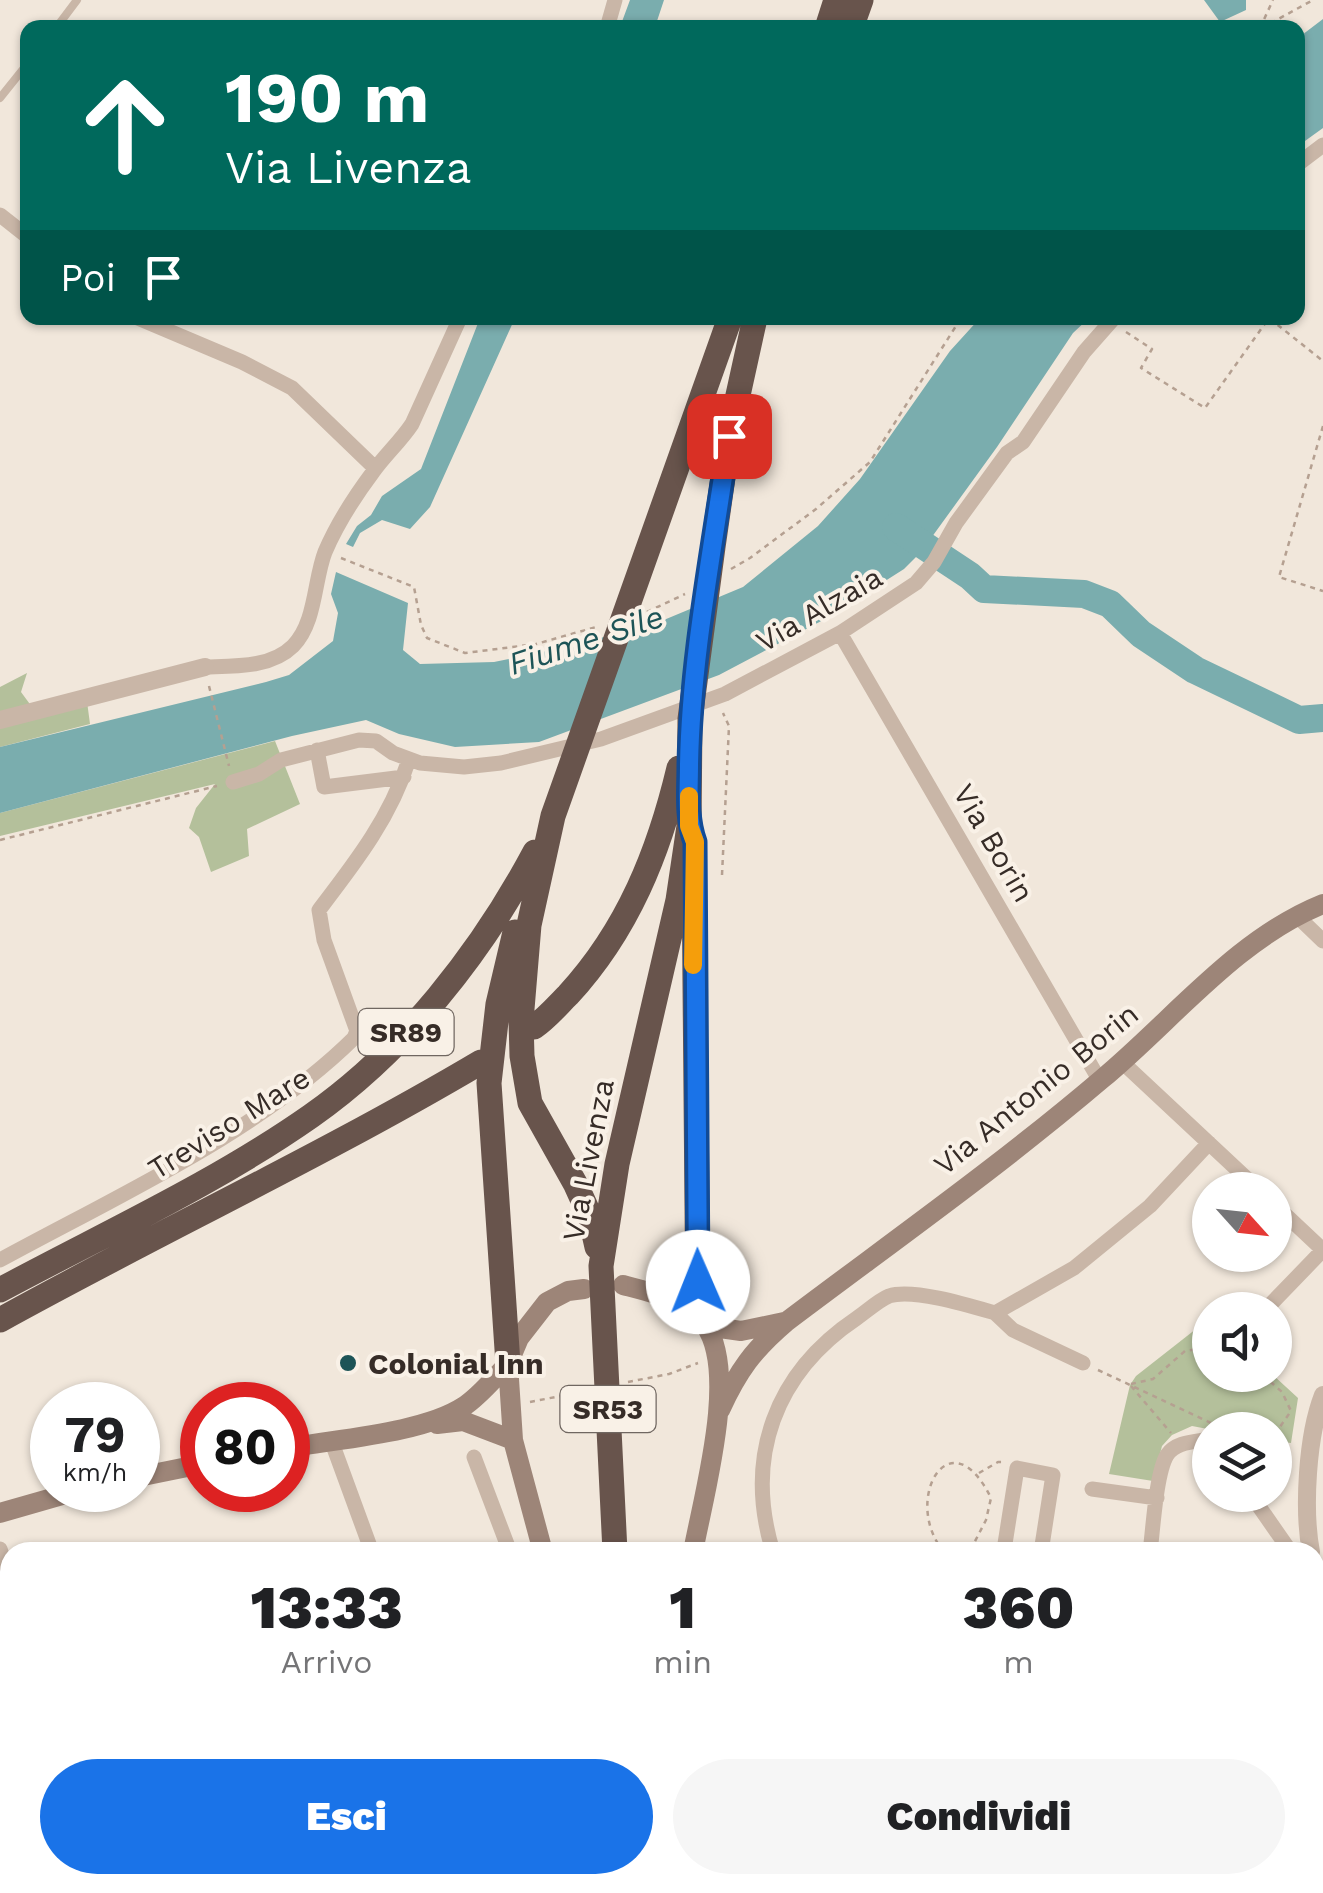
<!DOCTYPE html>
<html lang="it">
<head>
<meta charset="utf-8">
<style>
	body { margin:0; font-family:"Work Sans",sans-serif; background:#f6f6f6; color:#202124; height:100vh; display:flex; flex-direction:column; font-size:38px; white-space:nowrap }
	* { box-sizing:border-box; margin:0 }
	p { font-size:32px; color:#757577 }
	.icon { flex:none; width:55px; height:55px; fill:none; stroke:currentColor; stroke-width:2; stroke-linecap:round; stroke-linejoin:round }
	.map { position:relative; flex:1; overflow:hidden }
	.panel { position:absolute; left:0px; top:1542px; width:1325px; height:352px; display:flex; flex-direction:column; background:#fff; border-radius:30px 30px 0 0; box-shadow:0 2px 8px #0004 }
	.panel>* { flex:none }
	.banner { position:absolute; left:20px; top:20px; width:1285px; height:305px; border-radius:20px; box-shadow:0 2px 8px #0004; background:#00695c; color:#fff; overflow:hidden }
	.needle { width:65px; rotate:117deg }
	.buttons { position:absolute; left:1192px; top:1172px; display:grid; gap:20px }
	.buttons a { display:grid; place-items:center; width:100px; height:100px; border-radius:50%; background:#fff; box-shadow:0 2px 8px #0004; font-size:50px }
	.speed { position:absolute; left:30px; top:1382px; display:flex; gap:20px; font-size:50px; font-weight:700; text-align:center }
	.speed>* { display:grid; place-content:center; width:130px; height:130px; border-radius:50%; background:#fff; box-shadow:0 2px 8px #0004; line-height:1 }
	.speed small { font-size:25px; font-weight:400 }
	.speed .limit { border:15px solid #d22; background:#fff; color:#111 }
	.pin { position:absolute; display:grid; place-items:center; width:85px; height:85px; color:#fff; margin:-42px; border-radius:20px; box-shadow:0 5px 15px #0006 }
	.me { position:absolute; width:110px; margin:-55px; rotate:359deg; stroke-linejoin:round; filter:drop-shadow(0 0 8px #0008) }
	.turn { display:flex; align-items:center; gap:35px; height:210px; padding:0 40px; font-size:45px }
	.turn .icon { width:130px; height:130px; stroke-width:2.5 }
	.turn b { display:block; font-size:70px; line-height:85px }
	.then { display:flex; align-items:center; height:95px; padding:0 40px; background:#0003; gap:20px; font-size:38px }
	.eta { display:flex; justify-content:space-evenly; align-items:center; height:170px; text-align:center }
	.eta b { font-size:60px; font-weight:800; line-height:70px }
	.cta { display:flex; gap:20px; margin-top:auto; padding:20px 40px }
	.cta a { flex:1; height:115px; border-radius:60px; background:#1a73e8; color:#fff; font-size:40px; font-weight:800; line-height:115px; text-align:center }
	.cta a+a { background:#f6f6f6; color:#202124 }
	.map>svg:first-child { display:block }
	.green { fill:#b4c09b }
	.water { fill:#7aadae }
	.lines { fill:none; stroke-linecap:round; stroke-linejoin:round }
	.river { stroke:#7aadae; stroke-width:28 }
	.path { stroke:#b5a091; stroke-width:2.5; stroke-dasharray:5 5; stroke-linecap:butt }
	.service { stroke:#c9b6a7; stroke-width:8 }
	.minor { stroke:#c9b6a7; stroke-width:15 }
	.tertiary { stroke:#c9b6a7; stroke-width:18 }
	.secondary { stroke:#9d8578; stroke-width:20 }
	.trunk { stroke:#68544c; stroke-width:25 }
	.route-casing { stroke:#114b97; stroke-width:25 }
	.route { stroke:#1a73e8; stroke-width:18 }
	.slow { stroke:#f59e0b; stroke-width:18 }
	.poi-dot { fill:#1d5457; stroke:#f9f1e7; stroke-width:4 }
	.labels { text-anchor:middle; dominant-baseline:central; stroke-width:8; stroke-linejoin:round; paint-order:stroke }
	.shield { fill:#f9f1e7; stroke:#706761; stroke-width:2.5 }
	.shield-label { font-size:28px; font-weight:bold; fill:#362c27 }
	.street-label { font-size:30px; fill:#362c27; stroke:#f9f1e7 }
	.poi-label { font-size:30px; font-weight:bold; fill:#362c27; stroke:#f9f1e7; text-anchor:start }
	.water-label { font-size:32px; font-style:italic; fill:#1d5457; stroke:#f9f1e7 }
</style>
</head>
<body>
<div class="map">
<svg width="1323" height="1893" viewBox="0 0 1323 1893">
	<rect width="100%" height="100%" fill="#f1e7db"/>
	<path class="green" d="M27,673L21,692L32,707L86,694L90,724L0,747V687Z
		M275,741L300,804L247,829L249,856L211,872L199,837L189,828L196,808L215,784L0,836V813Z
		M1210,1318V1375H1273L1298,1398L1291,1443L1275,1441V1430H1213L1192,1426L1172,1435L1162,1446L1153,1481L1109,1474L1130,1385L1136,1376Z
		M664,1885H847L848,1893H663Z"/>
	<path class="water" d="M630,0H664L655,27H620Z
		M1204,0H1246V10L1220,22Z
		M1323,19V128L1298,146V38Z
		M480,318H515L430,507L410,529L382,520L360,533L353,547L346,544L357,526L371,515L382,496L421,469Z
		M980,318H1089L1073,333L997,447L921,552L904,569L827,618L719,675L539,742L455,747L399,734L366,720L292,736L0,813V747L266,682L289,675L333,641L338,613L331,594L336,572L408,603L403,650L420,664L494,662L571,646L659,622L743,587L818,526L860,479L950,351Z"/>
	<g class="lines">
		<path class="river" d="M896,527L970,576L984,589L1084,594L1110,604L1141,634L1195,670L1299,720L1323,718"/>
		<path class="path" d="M1260,28L1273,0
			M1262,28L1313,0
			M1126,332L1152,349L1141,368L1205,408L1269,318L1323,361
			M1323,426L1279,577L1323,591
			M341,558L414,587L421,625L427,638L465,653L536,644L596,627
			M731,569L750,558L816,509L870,462L961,318
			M647,612L685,594
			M209,686L229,766
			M0,840L217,786
			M722,875L729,726L723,713
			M1098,1370L1226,1430
			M1263,1375L1282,1392L1291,1411L1275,1434
			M628,1382L669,1374L698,1363
			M1131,1384L1153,1379L1185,1351L1210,1347
			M1131,1386L1171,1433
			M530,1402L586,1391
			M979,1473L998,1462H1002
			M97,1494L116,1490
			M944,1552C901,1501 950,1414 991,1498L986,1520L971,1549L961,1552"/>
		<path class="service" d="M56,28L77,0
			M0,98L28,63"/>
		<path class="minor" d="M607,28L615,0
			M1298,164L1323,145
			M0,215L28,237
			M138,318L242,362L292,388L375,468
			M840,633L1100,1081
			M205,667C234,666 271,668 293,646C316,623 314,580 325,552C337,524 355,496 373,472C385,455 400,442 412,424L460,318
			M317,750L324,787L404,777
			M233,782L259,774L281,760L359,740L376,741L393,753L420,763L464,767L501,763L601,739L725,694L840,633L916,583L934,562L956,523L1007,453L1023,442L1084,352L1114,318
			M1296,915L1323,941
			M1122,1062L1259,1190
			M0,1260C117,1196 259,1132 354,1038L357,1031L324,940L319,910C355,863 391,817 409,759
			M1267,1308L1323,1250L1275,1205
			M995,1313L1013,1330L1083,1363
			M331,1440L372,1552
			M474,1457L510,1552
			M1092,1489L1157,1498
			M1251,1495L1288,1548
			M0,1549L10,1577
			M773,1552C744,1457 775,1373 857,1318C867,1311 879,1300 889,1296C913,1288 971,1306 995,1313L1074,1268L1150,1206L1209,1143
			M1023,1552L1004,1550L1017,1468L1053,1475L1041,1552
			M1150,1552C1153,1530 1156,1473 1167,1455C1175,1443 1191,1442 1204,1440L1210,1447
			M108,1885V1893
			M958,1885L960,1893
			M1048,1893L1071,1886L1083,1893"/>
		<path class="tertiary" d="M0,720L205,667
			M1311,1552C1303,1510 1307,1436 1323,1395
			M1315,1579L1323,1651"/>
		<path class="secondary" d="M623,1285C650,1292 688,1300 705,1325C739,1373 703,1497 693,1552
			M706,1326L741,1331L784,1322
			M720,1410C738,1371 753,1350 786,1322C892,1242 1001,1165 1102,1079C1173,1020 1236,939 1323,904
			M437,1424L463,1421L513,1440
			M288,1448C336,1439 423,1433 463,1407C480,1396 494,1378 508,1364
			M138,1477L202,1464
			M0,1513L80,1490
			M543,1552L513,1440L508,1364L519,1338L547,1302L568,1291L584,1289"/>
		<path class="trunk" d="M827,28L836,0
			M851,28L861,0
			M694,872L698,1317
			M534,1027C547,1018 557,1006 568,995C628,930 659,852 679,768
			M597,1247L590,1216L576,1185L530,1103L522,1056L521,1021L529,925L553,816L730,318
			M0,1290C104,1234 214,1184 311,1116C405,1050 481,953 535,852
			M0,1320C159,1232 324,1155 481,1062
			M508,1364L489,1083L498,1004L515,932
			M615,1552L601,1266L617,1164L678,900L689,826L690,719L713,547L729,436L755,318
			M595,1893V1885
			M619,1893V1885
			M643,1893L644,1885"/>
	</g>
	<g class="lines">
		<defs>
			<path id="route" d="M698,1282L695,842C686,817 689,791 689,765C691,655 714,544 729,436"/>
		</defs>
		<use href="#route" class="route-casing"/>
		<use href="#route" class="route"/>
		<path class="slow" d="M689,796V826L695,842L693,965"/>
	</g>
	<circle class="poi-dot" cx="348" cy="1363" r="10"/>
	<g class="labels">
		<g class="shield">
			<rect x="358.5" y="1009" width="95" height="46" rx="8"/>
			<rect x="560.5" y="1386" width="95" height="46" rx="8"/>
		</g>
		<g class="shield-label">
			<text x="406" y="1032">SR89</text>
			<text x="608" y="1409">SR53</text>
		</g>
		<g class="street-label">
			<text transform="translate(819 609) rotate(-30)">Via Alzaia</text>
			<text transform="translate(994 843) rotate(60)">Via Borin</text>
			<text transform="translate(1036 1089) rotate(-39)">Via Antonio Borin</text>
			<text transform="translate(229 1123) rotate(-32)">Treviso Mare</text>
			<text transform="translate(588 1160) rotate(-79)">Via Livenza</text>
		</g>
		<g class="poi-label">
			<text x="368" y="1363">Colonial Inn</text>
		</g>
		<g class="water-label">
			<text transform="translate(586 640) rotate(-18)">Fiume Sile</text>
		</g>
	</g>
</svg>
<div class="buttons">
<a><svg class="needle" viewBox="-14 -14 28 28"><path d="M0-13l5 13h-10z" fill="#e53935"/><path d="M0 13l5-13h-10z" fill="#757577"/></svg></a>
<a><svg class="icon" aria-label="sound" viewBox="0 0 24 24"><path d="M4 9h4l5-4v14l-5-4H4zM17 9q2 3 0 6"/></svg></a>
<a><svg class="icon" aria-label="layers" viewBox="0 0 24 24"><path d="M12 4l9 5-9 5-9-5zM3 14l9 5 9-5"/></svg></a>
</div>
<div class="speed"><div>79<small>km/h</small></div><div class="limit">80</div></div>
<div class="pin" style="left:729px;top:436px;background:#d93025"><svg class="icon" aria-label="arrive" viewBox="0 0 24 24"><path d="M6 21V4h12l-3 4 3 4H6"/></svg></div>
<svg class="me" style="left:698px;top:1282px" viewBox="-20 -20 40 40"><circle r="19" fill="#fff"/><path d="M0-13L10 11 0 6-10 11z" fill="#1a73e8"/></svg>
<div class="banner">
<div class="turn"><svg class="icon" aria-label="ahead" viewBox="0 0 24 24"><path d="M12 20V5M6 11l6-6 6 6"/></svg><div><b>190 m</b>Via Livenza</div></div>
<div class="then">Poi<svg class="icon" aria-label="arrive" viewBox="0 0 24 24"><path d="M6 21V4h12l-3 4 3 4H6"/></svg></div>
</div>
<section class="panel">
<div class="eta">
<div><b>13:33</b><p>Arrivo</p></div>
<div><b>1</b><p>min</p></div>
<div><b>360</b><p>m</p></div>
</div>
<div class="cta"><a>Esci</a><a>Condividi</a></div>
</section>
</div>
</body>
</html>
